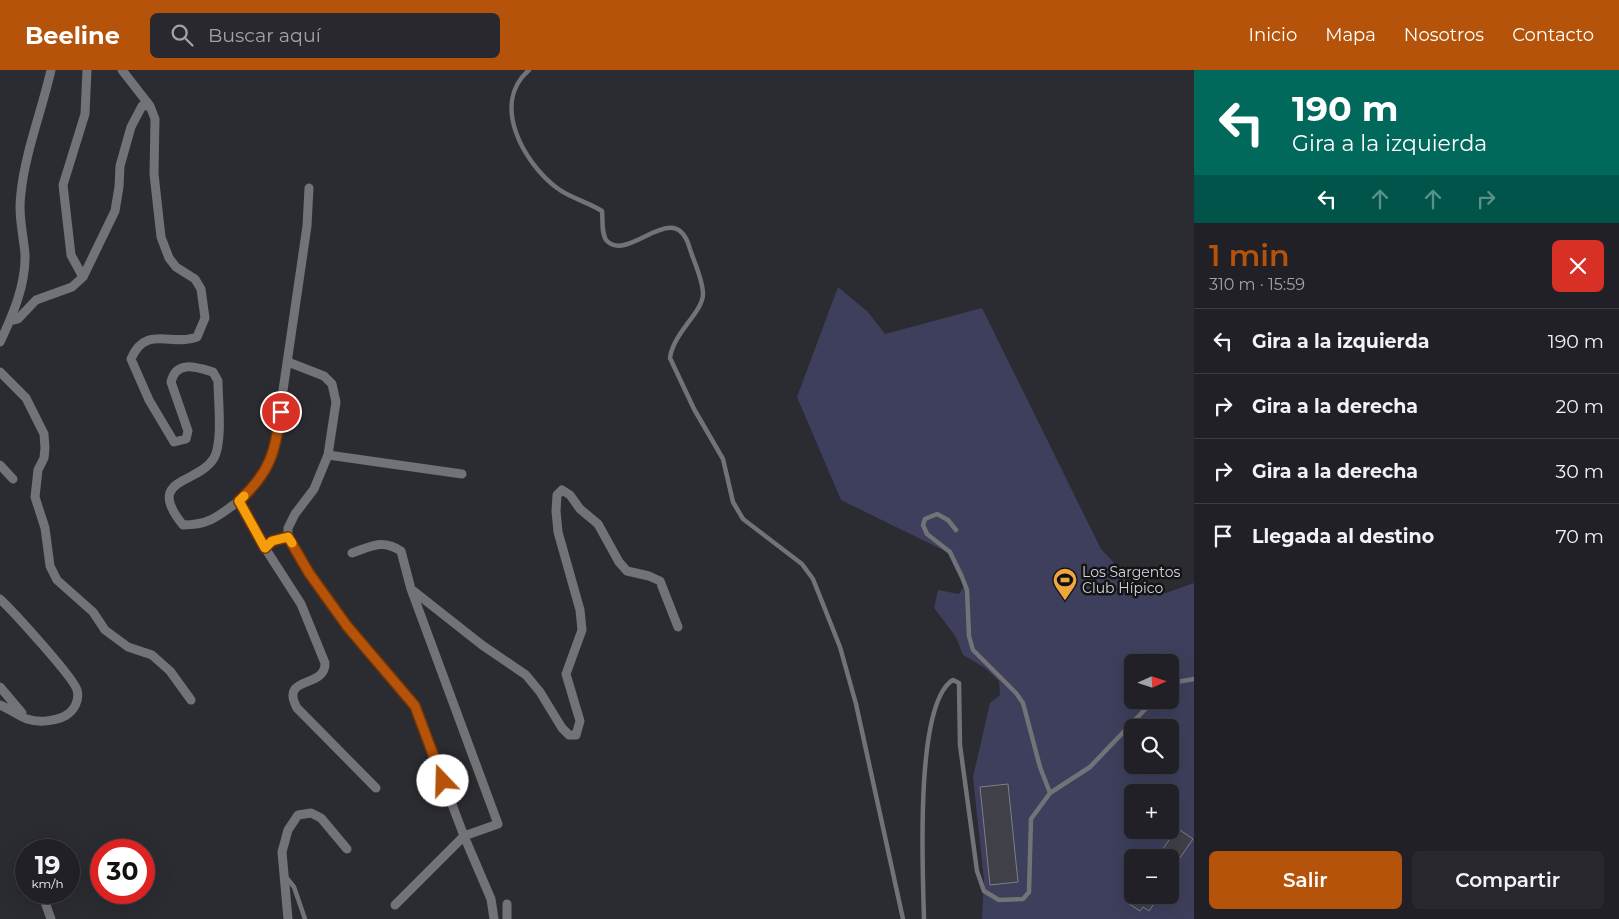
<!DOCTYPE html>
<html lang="es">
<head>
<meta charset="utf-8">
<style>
	body { margin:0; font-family:Montserrat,sans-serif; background:#28282e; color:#f1f3f6; height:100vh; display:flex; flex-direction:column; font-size:19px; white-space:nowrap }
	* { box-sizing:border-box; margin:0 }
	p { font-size:16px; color:#a2a3a7 }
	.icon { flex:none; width:28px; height:28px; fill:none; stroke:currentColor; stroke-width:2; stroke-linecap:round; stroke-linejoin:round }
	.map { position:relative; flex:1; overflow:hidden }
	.sheet { display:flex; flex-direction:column; background:#202026; width:425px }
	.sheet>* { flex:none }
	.top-card { background:#00695c; color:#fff; overflow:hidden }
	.needle { width:32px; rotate:87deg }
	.buttons { position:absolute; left:1124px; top:584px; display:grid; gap:10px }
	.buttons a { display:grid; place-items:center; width:55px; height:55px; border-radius:8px; background:#202026; box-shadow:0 5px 20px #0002,0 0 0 1px #3d3e43; font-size:25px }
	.speed { position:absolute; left:15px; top:769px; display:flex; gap:10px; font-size:25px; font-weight:700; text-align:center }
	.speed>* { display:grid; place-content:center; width:65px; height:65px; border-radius:50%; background:#202026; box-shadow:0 5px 20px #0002,0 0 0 1px #3d3e43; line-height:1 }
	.speed small { font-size:12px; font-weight:400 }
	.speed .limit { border:8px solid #d22; background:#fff; color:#111 }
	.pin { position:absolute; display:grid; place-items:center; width:42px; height:42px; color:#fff; margin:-21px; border:2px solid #fff; border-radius:50%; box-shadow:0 1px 5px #0007 }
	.me { position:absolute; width:55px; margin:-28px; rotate:339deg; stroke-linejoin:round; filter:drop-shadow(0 0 4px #0008) }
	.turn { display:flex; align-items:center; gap:18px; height:105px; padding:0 15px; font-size:22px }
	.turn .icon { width:65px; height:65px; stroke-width:2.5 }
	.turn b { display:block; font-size:35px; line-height:42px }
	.lanes { display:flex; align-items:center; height:48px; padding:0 15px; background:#0003; justify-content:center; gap:25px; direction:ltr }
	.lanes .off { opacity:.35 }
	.round { display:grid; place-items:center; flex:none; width:52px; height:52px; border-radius:8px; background:#28282e }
	.head { display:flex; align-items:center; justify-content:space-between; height:85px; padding:0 15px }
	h1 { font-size:30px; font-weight:600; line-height:38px; color:#b45309 }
	.button { display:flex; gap:10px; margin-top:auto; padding:10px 15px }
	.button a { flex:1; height:58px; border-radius:8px; background:#b45309; color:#fff; font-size:20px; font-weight:600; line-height:58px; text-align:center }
	.button a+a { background:#28282e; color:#f1f3f6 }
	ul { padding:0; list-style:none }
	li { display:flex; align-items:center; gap:15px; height:65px; padding:0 15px; border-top:1px solid #3d3e43 }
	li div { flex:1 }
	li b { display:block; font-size:19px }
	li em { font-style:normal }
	header { display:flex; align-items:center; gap:30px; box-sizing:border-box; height:70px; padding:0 25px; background:#b45309; color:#fff }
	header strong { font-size:24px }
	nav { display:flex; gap:28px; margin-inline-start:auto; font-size:18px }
	.search { width:350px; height:45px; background:#28282e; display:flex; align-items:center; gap:12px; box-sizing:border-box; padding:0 18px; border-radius:8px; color:#a2a3a7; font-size:19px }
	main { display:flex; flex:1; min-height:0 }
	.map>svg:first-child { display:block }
	.green { fill:#3d3f5c; fill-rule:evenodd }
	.building { fill:#3f4048; stroke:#7e7f88 }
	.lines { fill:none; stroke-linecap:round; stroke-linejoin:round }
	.service { stroke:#727377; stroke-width:4.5 }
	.minor { stroke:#727377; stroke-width:9 }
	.route-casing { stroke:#753606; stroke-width:12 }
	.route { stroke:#b45309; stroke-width:9 }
	.slow { stroke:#f59e0b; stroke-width:9 }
	.labels { text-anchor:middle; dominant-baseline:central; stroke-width:5; stroke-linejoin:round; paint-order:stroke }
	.poi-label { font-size:14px; fill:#d3d4d8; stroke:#141417; text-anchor:start }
</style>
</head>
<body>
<header>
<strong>Beeline</strong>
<div class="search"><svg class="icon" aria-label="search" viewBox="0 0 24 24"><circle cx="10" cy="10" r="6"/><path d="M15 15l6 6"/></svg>Buscar aquí</div>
<nav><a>Inicio</a><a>Mapa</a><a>Nosotros</a><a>Contacto</a></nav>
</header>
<main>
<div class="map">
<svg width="1194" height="849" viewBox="0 0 1194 849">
	<rect width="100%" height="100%" fill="#2b2b32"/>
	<path class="green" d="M838,217L868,242L885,264L982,238L1101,479L1135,515L1166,523L1194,513V849H982L984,811L973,707L990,633L1000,625L999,611L985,598L963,585L956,567L934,538L938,520L959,524L964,516L947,482L841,430L797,327ZM1132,592H1170V630H1132ZM1132,658H1170V695H1132ZM1132,722H1170V760H1132ZM1132,788H1170V825H1132Z"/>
	<path class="building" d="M1008,714L1018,812L990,815L980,717Z
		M1177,758L1193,769L1170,802V788H1157Z
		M1132,823V825H1160L1149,841L1143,837L1140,841L1126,832Z"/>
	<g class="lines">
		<path class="service" d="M529,0C490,34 524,93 557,118C570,128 588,132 602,141C603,149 601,165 607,171C629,193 674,128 689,176C693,190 703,209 703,224C703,242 673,263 670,288L694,339L723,389L733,432L743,449L802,494L813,509L840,577L856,634L903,849
			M956,460L948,450L937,444L925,449L923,455L927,464L950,482L962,507L967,520L969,566L973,580L1016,623L1023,633L1040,697L1050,723
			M1170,617L1177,612L1194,609
			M286,807L294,817L305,849
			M924,849C923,805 914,633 953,610L959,613L960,675L977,801L984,821L999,830L1023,829L1029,822L1031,749L1050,723L1090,697L1154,630"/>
		<path class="minor" d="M122,0L150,36
			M309,118L307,156L274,382L266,400L239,431L265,478L301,534L325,593C326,619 279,605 297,638L376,718
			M83,207L71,185L63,115L85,44L87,0
			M10,251L18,249L36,230L72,217L83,207L115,141L119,117L120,96L131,57L142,36H150L155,49L154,104L161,167L169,188L176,197L195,209L201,219L205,248L197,267C172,277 146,254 131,289L149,330L174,372L186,369L188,361L171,312C176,290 196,297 213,302L218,311C218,330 223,372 214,388C198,415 144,407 183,455C210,455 218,446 239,431
			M0,272C13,245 26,214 25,184C23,163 18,144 21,123C25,83 42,40 51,0
			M288,292L324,306L332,314L336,332L328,385L314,419L295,444L288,458V467L309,503L347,555L415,637L464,766L491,829L494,849
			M0,302L26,328L44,364L45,378L44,388L38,400L35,427L45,458L50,496L57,510L93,542L105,560L128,577L152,585L170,601L191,630
			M328,385L462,404
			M0,395L13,409
			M265,478L272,471L288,467
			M352,483C372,476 382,469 401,481L411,519
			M0,529C12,540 74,608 77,620C80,630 74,641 65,646C55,651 39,653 27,649C18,646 10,639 0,635
			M0,617L22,643
			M507,834V849
			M46,835L51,849
			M395,835L464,766L498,754L411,519L482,575L526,605L540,622L562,658L569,665H576L580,651L566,604L582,560L580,540L558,462L556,441L557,425L562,420L570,425L580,439L598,454L619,492L627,501L649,506L660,511L678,557
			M288,849L282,782L288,760L298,745L311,743L321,748L347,779"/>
	</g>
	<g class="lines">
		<defs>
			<path id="route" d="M281,342C274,384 271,401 239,431L265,478L272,471L288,467L309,503L347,556L415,636L443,711"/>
		</defs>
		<use href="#route" class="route-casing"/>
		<use href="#route" class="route"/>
		<path class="slow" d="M244,426L239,431L265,478L272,471L288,467L292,473"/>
	</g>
	<defs>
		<symbol id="stadium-pin" viewBox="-11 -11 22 30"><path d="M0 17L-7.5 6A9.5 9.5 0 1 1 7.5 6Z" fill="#f0a63f" stroke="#141417"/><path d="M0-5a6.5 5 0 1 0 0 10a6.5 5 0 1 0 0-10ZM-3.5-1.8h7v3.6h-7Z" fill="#111"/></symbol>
	</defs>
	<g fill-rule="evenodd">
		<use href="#stadium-pin" x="1051" y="496" width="28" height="38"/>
	</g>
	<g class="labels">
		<g class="poi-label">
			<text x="1082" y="502">Los Sargentos<tspan x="1082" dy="16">Club Hípico</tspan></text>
		</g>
	</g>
</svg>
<div class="buttons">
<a><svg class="needle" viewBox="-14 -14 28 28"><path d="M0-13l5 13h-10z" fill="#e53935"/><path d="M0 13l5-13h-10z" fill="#a2a3a7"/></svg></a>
<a><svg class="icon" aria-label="search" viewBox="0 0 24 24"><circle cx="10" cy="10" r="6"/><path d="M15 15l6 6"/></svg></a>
<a>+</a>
<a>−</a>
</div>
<div class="speed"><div>19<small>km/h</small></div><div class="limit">30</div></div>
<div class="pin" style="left:281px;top:342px;background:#d93025"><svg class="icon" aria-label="arrive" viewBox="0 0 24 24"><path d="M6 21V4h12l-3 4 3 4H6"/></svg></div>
<svg class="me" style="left:443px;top:711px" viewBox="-20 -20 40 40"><circle r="19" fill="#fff"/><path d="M0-13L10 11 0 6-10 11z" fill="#b45309"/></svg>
</div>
<section class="sheet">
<div class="top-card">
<div class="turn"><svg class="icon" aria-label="left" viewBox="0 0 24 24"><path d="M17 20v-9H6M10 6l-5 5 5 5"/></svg><div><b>190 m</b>Gira a la izquierda</div></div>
<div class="lanes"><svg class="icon" aria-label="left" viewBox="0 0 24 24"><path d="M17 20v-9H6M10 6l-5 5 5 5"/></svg><svg class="icon off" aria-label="ahead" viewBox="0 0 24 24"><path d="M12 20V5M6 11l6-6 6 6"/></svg><svg class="icon off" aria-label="ahead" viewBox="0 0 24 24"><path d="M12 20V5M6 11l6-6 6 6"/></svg><svg class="icon off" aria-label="right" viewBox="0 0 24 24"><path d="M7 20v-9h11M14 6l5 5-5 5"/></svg></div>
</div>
<div class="head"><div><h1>1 min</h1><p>310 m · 15:59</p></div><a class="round" style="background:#d93025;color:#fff"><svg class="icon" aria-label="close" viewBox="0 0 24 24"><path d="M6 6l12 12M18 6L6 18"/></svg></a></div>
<ul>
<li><svg class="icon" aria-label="left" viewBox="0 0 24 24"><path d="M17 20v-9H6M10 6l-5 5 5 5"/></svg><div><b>Gira a la izquierda</b></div><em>190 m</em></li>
<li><svg class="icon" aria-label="right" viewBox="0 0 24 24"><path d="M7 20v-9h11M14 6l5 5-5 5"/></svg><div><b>Gira a la derecha</b></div><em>20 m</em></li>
<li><svg class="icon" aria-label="right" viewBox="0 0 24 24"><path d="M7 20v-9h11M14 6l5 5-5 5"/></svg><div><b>Gira a la derecha</b></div><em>30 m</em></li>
<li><svg class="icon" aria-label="arrive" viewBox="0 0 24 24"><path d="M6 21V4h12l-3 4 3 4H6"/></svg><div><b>Llegada al destino</b></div><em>70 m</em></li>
</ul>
<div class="button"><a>Salir</a><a>Compartir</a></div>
</section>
</main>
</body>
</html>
